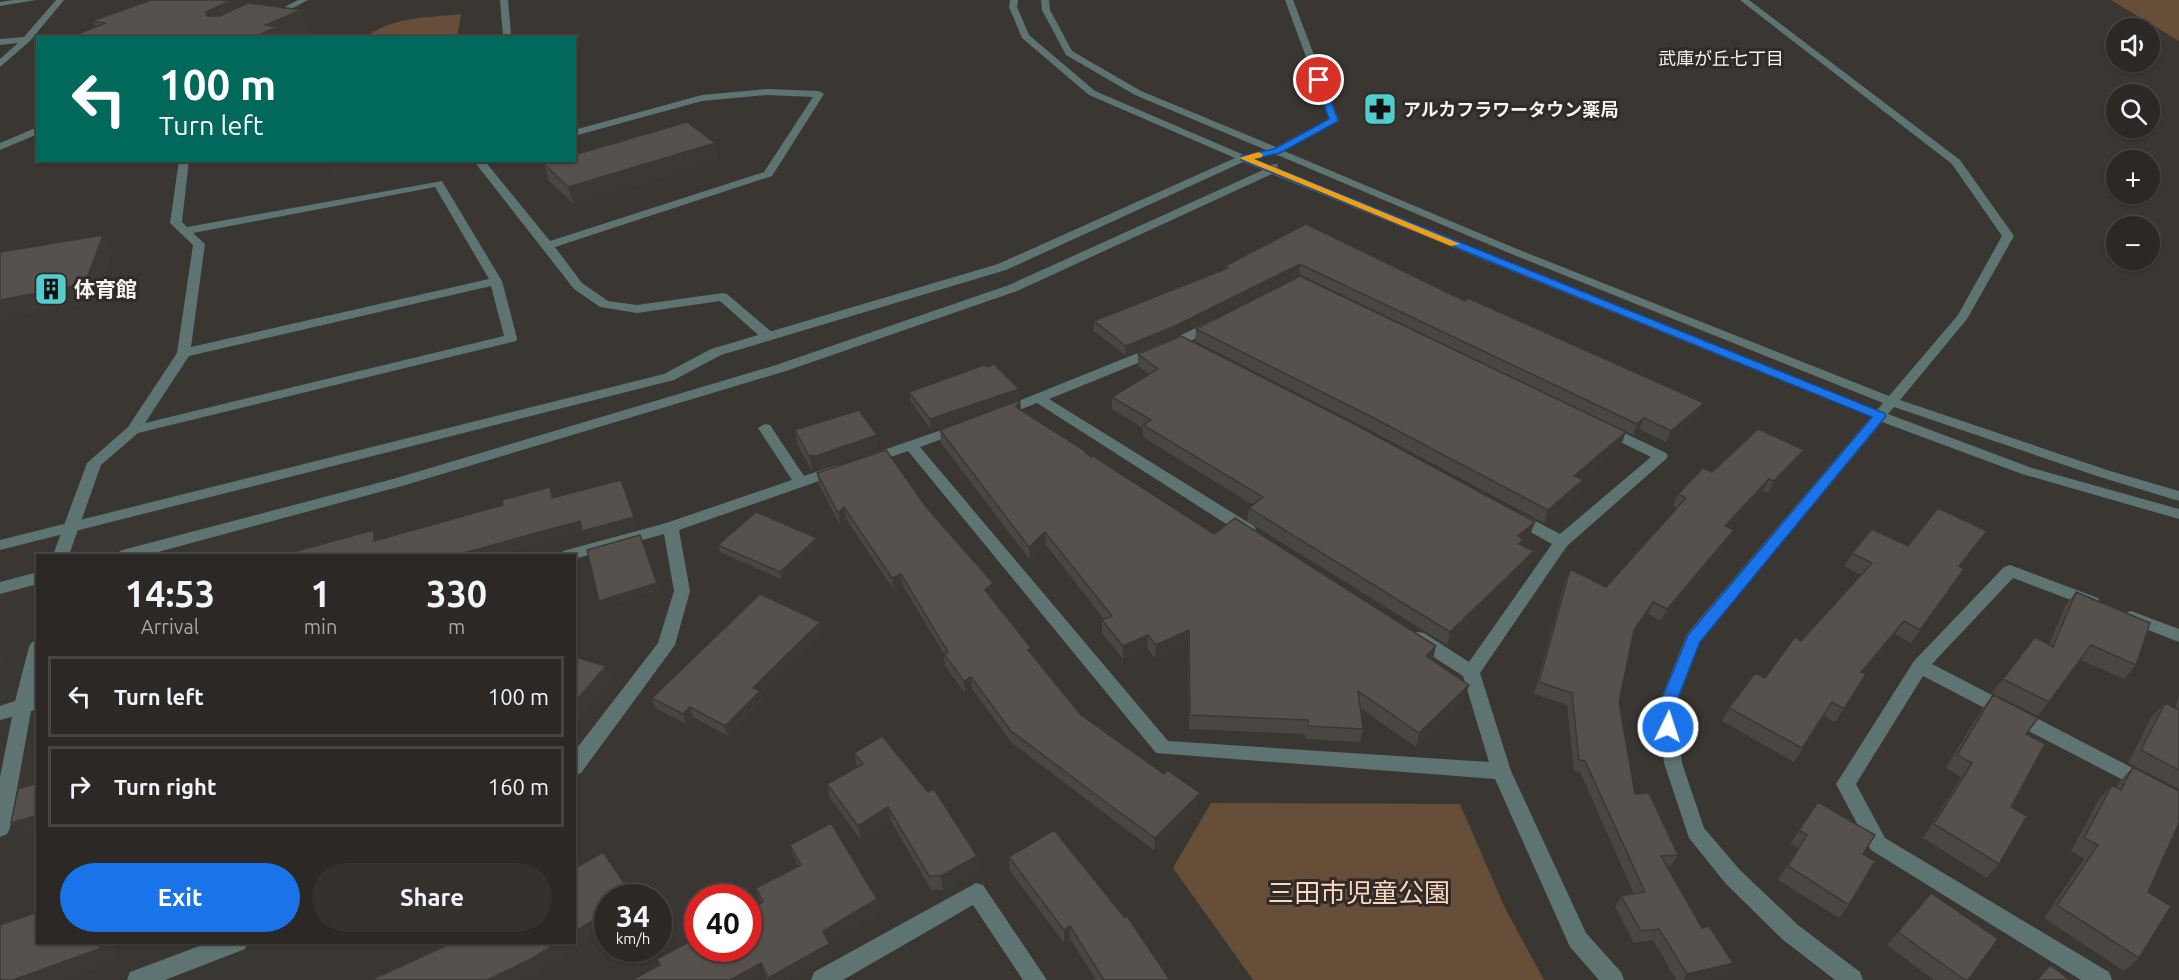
<!DOCTYPE html>
<html lang="en">
<head>
<meta charset="utf-8">
<style>
	body { margin:0; font-family:Ubuntu,"Noto Sans JP",sans-serif; background:#34302d; color:#f1f3f6; height:100vh; display:flex; flex-direction:column; font-size:22px; white-space:nowrap }
	* { box-sizing:border-box; margin:0 }
	p { font-size:20px; color:#a6a6a7 }
	.icon { flex:none; width:33px; height:33px; fill:none; stroke:currentColor; stroke-width:2; stroke-linecap:round; stroke-linejoin:round }
	.map { position:relative; flex:1; overflow:hidden }
	.panel { position:absolute; left:36px; top:554px; width:540px; height:390px; display:flex; flex-direction:column; background:#2c2825; border-radius:0px; box-shadow:0 2px 4px #0004,0 0 0 2px #484442 }
	.panel>* { flex:none }
	.banner { position:absolute; left:36px; top:36px; width:540px; height:126px; border-radius:0px; box-shadow:0 2px 4px #0004,0 0 0 2px #484442; background:#00695c; color:#fff; overflow:hidden }
	.tools { position:absolute; left:2106px; top:18px; display:grid; gap:12px }
	.tools a { display:grid; place-items:center; width:54px; height:54px; border-radius:50%; background:#2c2825; box-shadow:0 2px 4px #0004,0 0 0 2px #484442; font-size:30px }
	.speed { position:absolute; left:594px; top:884px; display:flex; gap:12px; font-size:30px; font-weight:700; text-align:center }
	.speed>* { display:grid; place-content:center; width:78px; height:78px; border-radius:50%; background:#2c2825; box-shadow:0 2px 4px #0004,0 0 0 2px #484442; line-height:1 }
	.speed small { font-size:15px; font-weight:400 }
	.speed .limit { border:9px solid #d22; background:#fff; color:#111 }
	.pin { position:absolute; display:grid; place-items:center; width:51px; height:51px; color:#fff; margin:-26px; border:3px solid #fff; border-radius:50%; box-shadow:0 2px 6px #0007 }
	.me { position:absolute; width:66px; margin:-33px; rotate:4deg; stroke-linejoin:round; filter:drop-shadow(0 0 4px #0008) }
	.turn { display:flex; align-items:center; gap:21px; height:126px; padding:0 24px; font-size:27px }
	.turn .icon { width:78px; height:78px; stroke-width:2.5 }
	.turn b { display:block; font-size:42px; line-height:51px }
	.eta { display:flex; justify-content:space-evenly; align-items:center; height:102px; text-align:center }
	.eta b { font-size:36px; font-weight:700; line-height:42px }
	.action { display:flex; gap:12px; margin-top:auto; padding:12px 24px }
	.action a { flex:1; height:69px; border-radius:36px; background:#1a73e8; color:#fff; font-size:24px; font-weight:700; line-height:69px; text-align:center }
	.action a+a { background:#34302d; color:#f1f3f6 }
	ul { padding:0; list-style:none }
	li { display:flex; align-items:center; gap:18px; height:81px; margin:0 12px 9px; padding:0 12px; border:3px solid #484442; border-radius:0px }
	li div { flex:1 }
	li b { display:block; font-size:22px }
	li em { font-style:normal }
	.map>svg:first-child { display:block }
	.green { fill:#664e39 }
	.lines { fill:none; stroke-linecap:round; stroke-linejoin:round }
	.minor { fill:#5d7473; fill-rule:evenodd }
	.tertiary { fill:#5d7473; fill-rule:evenodd }
	.wall { fill:#4a4641 }
	.shaded-wall { fill:#3c3935 }
	.building { fill:#56514c; stroke:#3c3935; stroke-width:1.5 }
	.route { fill:#1a73e8; stroke:#114b97; stroke-width:1.5 }
	.slow { fill:#f59e0b }
	.labels { text-anchor:middle; dominant-baseline:central; stroke-width:6; stroke-linejoin:round; paint-order:stroke }
	.far-neighbourhood-label { font-size:18px; fill:#f6f3f0; stroke:#302b28 }
	.far-poi-label { font-size:18px; font-weight:bold; fill:#f6f3f0; stroke:#302b28; text-anchor:start }
	.poi-label { font-size:21px; font-weight:bold; fill:#f6f3f0; stroke:#302b28; text-anchor:start }
	.near-park-label { font-size:26px; fill:#fbd9be; stroke:#302b28 }
</style>
</head>
<body>
<div class="map">
<svg width="2179" height="980" viewBox="0 0 2179 980">
	<rect width="100%" height="100%" fill="#3a3631"/>
	<path class="green" d="M2111,0H2179V41Z
		M461,14L457,37H367C391,16 430,18 461,14Z
		M1211,803L1460,804L1505,908L1544,980H1253L1173,868Z"/>
	<g class="lines">
		<path class="minor" d="M13,0H36L0,6V2Z
			M56,0H64L30,41L0,67V59L18,43L0,45V39L24,37Z
			M298,0H308L272,19L265,17Z
			M500,0H508L511,34L520,38L503,36Z
			M767,89L819,91L824,94L772,176L555,247L582,283L608,301L637,305L723,293L727,294L774,334L775,337L769,341L764,340L720,301L637,313L600,307L574,289L473,160H484L550,241L764,172L813,97L767,95L702,101L574,136V130L702,95Z
			M38,127V134L0,150V143Z
			M179,160H189L182,222L187,227L442,181L502,281L517,338L516,341L138,433L101,465L69,555H53L87,463L128,427L177,353L193,245L170,223ZM435,187L489,279L191,347L205,244L193,233ZM491,286L504,336L145,423L189,356Z
			M1214,319L1218,320L1220,323L1218,326L1185,344L1049,399L1254,526L1256,530L1254,534H1242L1037,403L1001,417L994,413L996,410L1175,338Z
			M765,424L770,425L804,476L837,465L844,470L842,473L679,530L690,591L675,645L581,773L574,775V752L658,643L674,591L664,534L574,559V555H561L563,551L666,523L792,480L758,428Z
			M959,424L964,425L966,428L964,431L920,447L1168,741L1489,762L1463,676L1412,643L1409,638L1412,633L1418,632L1424,633L1469,662L1552,544L1512,522L1509,518L1512,514H1522L1560,534L1651,457L1602,433L1600,430L1602,427H1612L1666,453L1668,456L1666,459L1567,546L1480,673L1511,771L1586,933L1621,972L1624,980H1599L1570,947L1495,779L1156,753L908,451L871,464L864,459L866,456Z
			M2010,565L2098,598L2100,602L2098,606L2092,608L2013,578L1932,664L2179,792V809L1923,676L1856,784L1885,838L2109,972L2112,980H2081L1871,850L1836,784L1914,661L2004,567Z
			M2131,611L2179,629V642L2125,621L2123,617L2125,613Z
			M38,641V684L35,696L38,695V709L31,711L10,828L7,834L0,837V777L12,717L0,720V706L15,701L29,647L32,642Z
			M976,883L983,885L1047,980H1023L973,905L843,980H811L814,972Z
			M210,942H248L245,949L165,980H127L130,972Z"/>
		<path class="tertiary" d="M1010,0H1018L1017,7L1029,35L1095,91L1244,155L1266,150L1135,95L1066,55L1042,10L1041,0H1049L1050,10L1072,51L1141,91L1276,147L1329,119L1285,0H1293L1339,120L1284,151L1517,249L1889,396L1958,315L2002,236L1952,164L1740,0H1749L1960,160L2014,236L1967,319L1900,400L2110,471L2179,491V501L2100,477L1894,407L1888,414L2032,468L2179,509V519L2022,474L1882,422L1700,642L1675,708L1682,763L1704,828L1740,870L1798,925L1860,972L1863,980H1835L1782,939L1726,884L1689,838L1664,763L1657,708L1687,634L1871,417L1272,174L1017,291L786,371L402,486L147,555H118L120,551L126,549L393,479L776,365L1009,285L1263,170L1243,162L1006,270L721,355L674,380L0,550V540L664,374L711,349L998,264L1235,158L1089,95L1022,38L1009,7ZM1275,154L1509,253L1883,403L1877,410L1278,169L1277,164L1269,165L1254,159Z
			M38,572V584L0,594V582Z"/>
	</g>
	<path class="wall" d="M230,1L234,10L311,34L96,27L92,21Z
		M718,160L574,204L549,181L544,164Z
		M1306,224L1699,413L1666,442L1639,429L1633,435L1299,274L1174,336L1126,356L1094,331V321L1225,269V266Z
		M1196,329L1621,445L1581,479L1583,480L1579,493L1544,523L1366,428L1195,341Z
		M1138,354L1530,535L1523,541L1521,545L1530,564L1447,645L1247,521L1249,508L1253,505L1143,437V428L1112,409V397L1149,374L1138,366Z
		M987,367L1019,389V399L931,430L911,402L909,392Z
		M1020,400L1021,409L1091,457L1214,534L1433,659L1432,660L1465,698L1416,747L1360,708L1363,729L1360,742L1306,739L1305,734L1189,729L1188,643L1155,658L1147,648L1123,659L1102,633V620L1104,619L1046,545L1030,560L941,443L940,430Z
		M795,430L879,449L813,472L812,469L811,470L797,443Z
		M1798,462L1768,493L1763,490L1729,527L1728,542L1661,621L1648,614L1633,636L1619,702L1635,794L1678,855L1671,866L1667,867L1702,928L1733,963L1725,975L1703,980H1676L1653,940L1634,943L1615,907L1621,896L1634,894L1580,772L1574,771L1567,705L1534,694L1565,581L1570,569L1606,587L1677,508L1673,506L1678,494L1712,472Z
		M817,473L927,508L994,595L991,597L1032,655L1081,715L1199,805L1154,850L1115,821L1012,743L972,689L965,693L945,666L944,654L903,586L894,590L846,519L840,525L819,485Z
		M1987,531L1960,567L1964,569L1911,643L1895,634L1863,673L1866,674L1835,722L1824,716L1794,762L1722,721L1729,708L1765,678L1801,641L1861,575L1844,566L1852,553L1908,546Z
		M718,545H818L781,579L720,552Z
		M2076,592L2136,665L2124,679L2081,660L2049,702L2038,716L1992,693L2035,637L2049,645L2065,606Z
		M820,622L822,632L760,693L762,701L728,736L693,717L686,724L655,708L652,698Z
		M1993,695L2026,734L1999,864L1987,878L1923,838L1961,777L1946,768L1982,709Z
		M2179,695V789L2128,763L2152,716L2165,703L2175,708Z
		M854,753L979,870L943,890H931L891,821L861,840L830,798L827,784L857,767Z
		M2133,767L2148,892L2139,958L2124,971L2044,918L2084,859L2071,851L2099,799L2112,785L2116,788L2120,781Z
		M1818,802L1863,854L1849,905L1839,918L1778,880L1798,848L1790,844Z
		M790,845L877,899L880,912L828,942L832,956L789,980H767L765,975L660,965L761,903L756,888L798,866L794,858Z
		M1009,857L1170,980H1096L1070,939L1064,943L1010,871Z
		M1931,893L1968,980H1934L1887,945Z"/>
	<path class="shaded-wall" d="M230,1L241,25L207,16L206,12Z
		M301,10L311,34L303,38H252L266,25Z
		M715,143L718,160L574,204L568,187Z
		M329,160H393L394,162L331,173L326,161Z
		M103,235L114,252L96,302L0,320V300Z
		M1300,264L1299,274L1174,336L1126,356V346Z
		M1019,389V399L931,430L930,419Z
		M1020,400L1021,413L1016,407Z
		M1704,403L1699,413L1666,442L1671,431Z
		M1644,418L1639,429L1633,435L1637,424Z
		M1626,432L1621,445L1570,488L1574,476Z
		M877,435L879,449L813,472L809,456Z
		M1804,450L1798,462L1768,493L1774,481Z
		M1769,479L1763,490L1720,538L1725,526Z
		M1583,480L1579,493L1544,523L1548,510Z
		M844,507L846,519L840,525L838,513Z
		M634,517L638,528L587,542L583,532L502,555H456L580,521Z
		M1535,522L1530,535L1523,541L1519,552L1518,536Z
		M374,530L380,541H374Z
		M1734,530L1728,542L1661,621L1667,609Z
		M1987,531L1978,544L1950,580L1959,566Z
		M1045,532L1046,545L1030,560L1029,547Z
		M817,538L818,545L781,579L780,572Z
		M1534,551L1530,564L1447,645L1450,632Z
		M1964,569L1956,582L1911,643L1920,630Z
		M901,574L903,586L894,590L892,578Z
		M657,583L659,590L602,608L599,601Z
		M993,583L994,595L986,602L985,590Z
		M1653,602L1648,614L1629,642L1634,630Z
		M1904,621L1895,634L1853,685L1861,672Z
		M820,622L822,632L760,693L762,701L728,736L725,726L753,688Z
		M1189,630L1188,643L1155,658L1156,645Z
		M1148,635L1147,648L1123,659V646Z
		M1436,646L1433,659L1422,669L1426,656Z
		M0,656L3,659L0,669Z
		M606,666L612,680L574,725V703Z
		M971,677L972,689L965,693L964,681Z
		M1469,685L1465,698L1416,747L1419,733Z
		M690,707L693,717L686,724L683,714Z
		M1200,793L1199,805L1154,850L1155,838Z
		M888,807L891,821L861,840L858,826Z
		M38,815V830L23,834L11,823Z
		M977,856L979,870L943,890L941,876Z
		M38,858V864L33,859Z
		M877,899L880,912L826,944L823,931Z
		M608,911V928L541,971L523,980H487L558,942H574V932Z
		M1070,926V939L1064,943V930Z
		M100,942H126L116,946L114,962L65,980H13Z
		M829,944L832,956L789,980H768V978Z
		M761,963L765,975L756,980H730Z
		M1733,963L1725,975L1703,980H1683L1687,974Z"/>
	<path class="building" d="M151,0H221L230,1L206,12L207,16H220L248,3L301,10L266,25L277,27L252,38H69L105,23L92,21Z
		M687,122L715,143L568,187L544,164L556,160H574V155Z
		M1306,224L1465,301L1468,298L1704,403L1671,431L1644,418L1637,424L1300,264L1175,326L1126,346L1094,321L1228,268L1225,266Z
		M103,235L85,284L0,300V252Z
		M1300,276L1626,432L1574,476L1583,480L1548,510L1368,415L1196,329Z
		M1181,336L1356,425L1535,522L1518,536L1523,539L1519,544L1534,551L1450,632L1249,508L1263,497L1143,425L1151,420L1112,397L1158,369L1138,354Z
		M994,364L1019,389L930,419L909,392L984,365L987,367Z
		M1020,400L1016,407L1082,449L1091,457L1093,456L1214,534L1235,518L1436,646L1426,656L1469,685L1419,733L1358,691L1363,729L1308,726V720L1190,715L1189,630L1156,645L1148,635L1123,646L1102,620L1112,616L1045,532L1029,547L940,430Z
		M859,410L877,435L810,458L814,455L809,456L795,430Z
		M1758,429L1804,450L1774,481L1769,479L1725,526L1734,530L1667,609L1653,602L1634,630L1619,702L1635,794L1649,793L1678,855L1661,856L1702,928L1709,926L1733,963L1687,974L1659,929L1641,931L1621,896L1645,892L1585,761L1579,760L1572,693L1539,682L1570,569L1606,587L1686,498L1678,494L1703,468L1712,472Z
		M886,450L927,508L993,583L985,590L1031,648L1028,650L1081,715L1164,774L1167,770L1200,793L1155,838L1115,809L1011,731L971,677L964,681L944,654L948,652L901,574L892,578L844,507L838,513L817,473Z
		M621,480L634,517L582,531L580,521L456,555H282L374,530V541L503,505L502,500L550,487L552,498Z
		M1938,508L1987,531L1959,566L1964,569L1920,630L1904,621L1861,672L1866,674L1844,709L1832,702L1802,748L1729,708L1755,673L1765,678L1795,637L1801,641L1872,563L1852,553L1872,529L1908,546Z
		M756,512L817,538L780,572L718,545Z
		M640,535L657,583L599,601L587,550Z
		M2076,592L2150,623L2136,665L2091,645L2049,702L2003,679L2035,637L2053,647Z
		M760,594L820,622L753,688L760,691L725,726L690,707L683,714L652,698Z
		M574,657L606,666L574,703Z
		M1993,695L2038,718L2026,734L2045,744L2011,807L2027,816L1999,864L1934,824L1972,763L1957,755Z
		M2165,703L2179,710V770L2141,750Z
		M882,736L928,792L934,789L977,856L941,876H929L888,807L858,826L827,784L863,764L854,753Z
		M2133,767L2179,791V823L2148,892L2171,906L2139,958L2057,905L2098,845L2084,838L2112,785L2121,790Z
		M38,783V815L11,823L18,789Z
		M1818,802L1875,835L1863,854L1875,861L1849,905L1788,866L1807,835L1799,830Z
		M831,823L877,899L823,931L829,944L768,978L761,963L730,980H632L660,965L657,959L698,937V948H748V910L763,902L756,888L801,865L790,845Z
		M1054,830L1125,918L1127,916L1170,980H1104L1070,926L1064,930L1009,857Z
		M38,848V858L33,859Z
		M603,852L632,895L629,897H608V911L574,932V869Z
		M1931,893L1998,939L1968,980H1965L1898,932Z
		M38,912V942H100L99,949L13,980H0V925Z
		M454,942H558L533,958L487,980H371Z
		M2050,965L2070,980H2037Z"/>
	<path class="route" d="M1319,77L1323,80L1338,120L1337,122L1280,153L1254,159L1884,413L1886,416L1700,642L1674,708L1677,727L1674,731L1668,733L1663,731L1658,708L1688,635L1872,417L1241,160V156L1274,149L1329,119L1315,80Z"/>
	<path class="slow" d="M1259,152L1263,155L1262,157L1254,159L1460,244L1451,246L1239,158Z"/>
	<defs>
		<symbol id="pharmacy-square" viewBox="-11 -11 22 22"><rect x="-9" y="-9" width="18" height="18" rx="4" fill="#52cdcd" stroke="#302b28"/><path d="M-2-6h4v4h4v4h-4v4h-4v-4h-4v-4h4Z" fill="#111"/></symbol>
		<symbol id="building-square" viewBox="-11 -11 22 22"><rect x="-9" y="-9" width="18" height="18" rx="4" fill="#52cdcd" stroke="#302b28"/><path d="M-4-6H4V6H1V3H-1V6H-4ZM-2.5-4.3h1.7v1.8h-1.7ZM.8-4.3h1.7v1.8H.8ZM-2.5-1h1.7V.8h-1.7ZM.8-1h1.7V.8H.8Z" fill="#111"/></symbol>
	</defs>
	<g fill-rule="evenodd">
		<use href="#pharmacy-square" x="1361" y="90" width="38" height="38"/>
		<use href="#building-square" x="32" y="270" width="38" height="38"/>
	</g>
	<g class="labels">
		<g class="far-neighbourhood-label">
			<text x="1721" y="58">武庫が丘七丁目</text>
		</g>
		<g class="far-poi-label">
			<text x="1403" y="109">アルカフラワータウン薬局</text>
		</g>
		<g class="poi-label">
			<text x="74" y="289">体育館</text>
		</g>
		<g class="near-park-label">
			<text x="1359" y="892">三田市児童公園</text>
		</g>
	</g>
</svg>
<div class="tools">
<a><svg class="icon" aria-label="sound" viewBox="0 0 24 24"><path d="M4 9h4l5-4v14l-5-4H4zM17 9q2 3 0 6"/></svg></a>
<a><svg class="icon" aria-label="search" viewBox="0 0 24 24"><circle cx="10" cy="10" r="6"/><path d="M15 15l6 6"/></svg></a>
<a>+</a>
<a>−</a>
</div>
<div class="speed"><div>34<small>km/h</small></div><div class="limit">40</div></div>
<div class="pin" style="left:1319px;top:80px;background:#d93025"><svg class="icon" aria-label="arrive" viewBox="0 0 24 24"><path d="M6 21V4h12l-3 4 3 4H6"/></svg></div>
<svg class="me" style="left:1668px;top:727px" viewBox="-20 -20 40 40"><circle r="17" fill="#1a73e8" stroke="#fff" stroke-width="3"/><path d="M0-11L8 9 0 5-8 9z" fill="#fff"/></svg>
<div class="banner">
<div class="turn"><svg class="icon" aria-label="left" viewBox="0 0 24 24"><path d="M17 20v-9H6M10 6l-5 5 5 5"/></svg><div><b>100 m</b>Turn left</div></div>
</div>
<section class="panel">
<div class="eta">
<div><b>14:53</b><p>Arrival</p></div>
<div><b>1</b><p>min</p></div>
<div><b>330</b><p>m</p></div>
</div>
<ul>
<li><svg class="icon" aria-label="left" viewBox="0 0 24 24"><path d="M17 20v-9H6M10 6l-5 5 5 5"/></svg><div><b>Turn left</b></div><em>100 m</em></li>
<li><svg class="icon" aria-label="right" viewBox="0 0 24 24"><path d="M7 20v-9h11M14 6l5 5-5 5"/></svg><div><b>Turn right</b></div><em>160 m</em></li>
</ul>
<div class="action"><a>Exit</a><a>Share</a></div>
</section>
</div>
</body>
</html>
